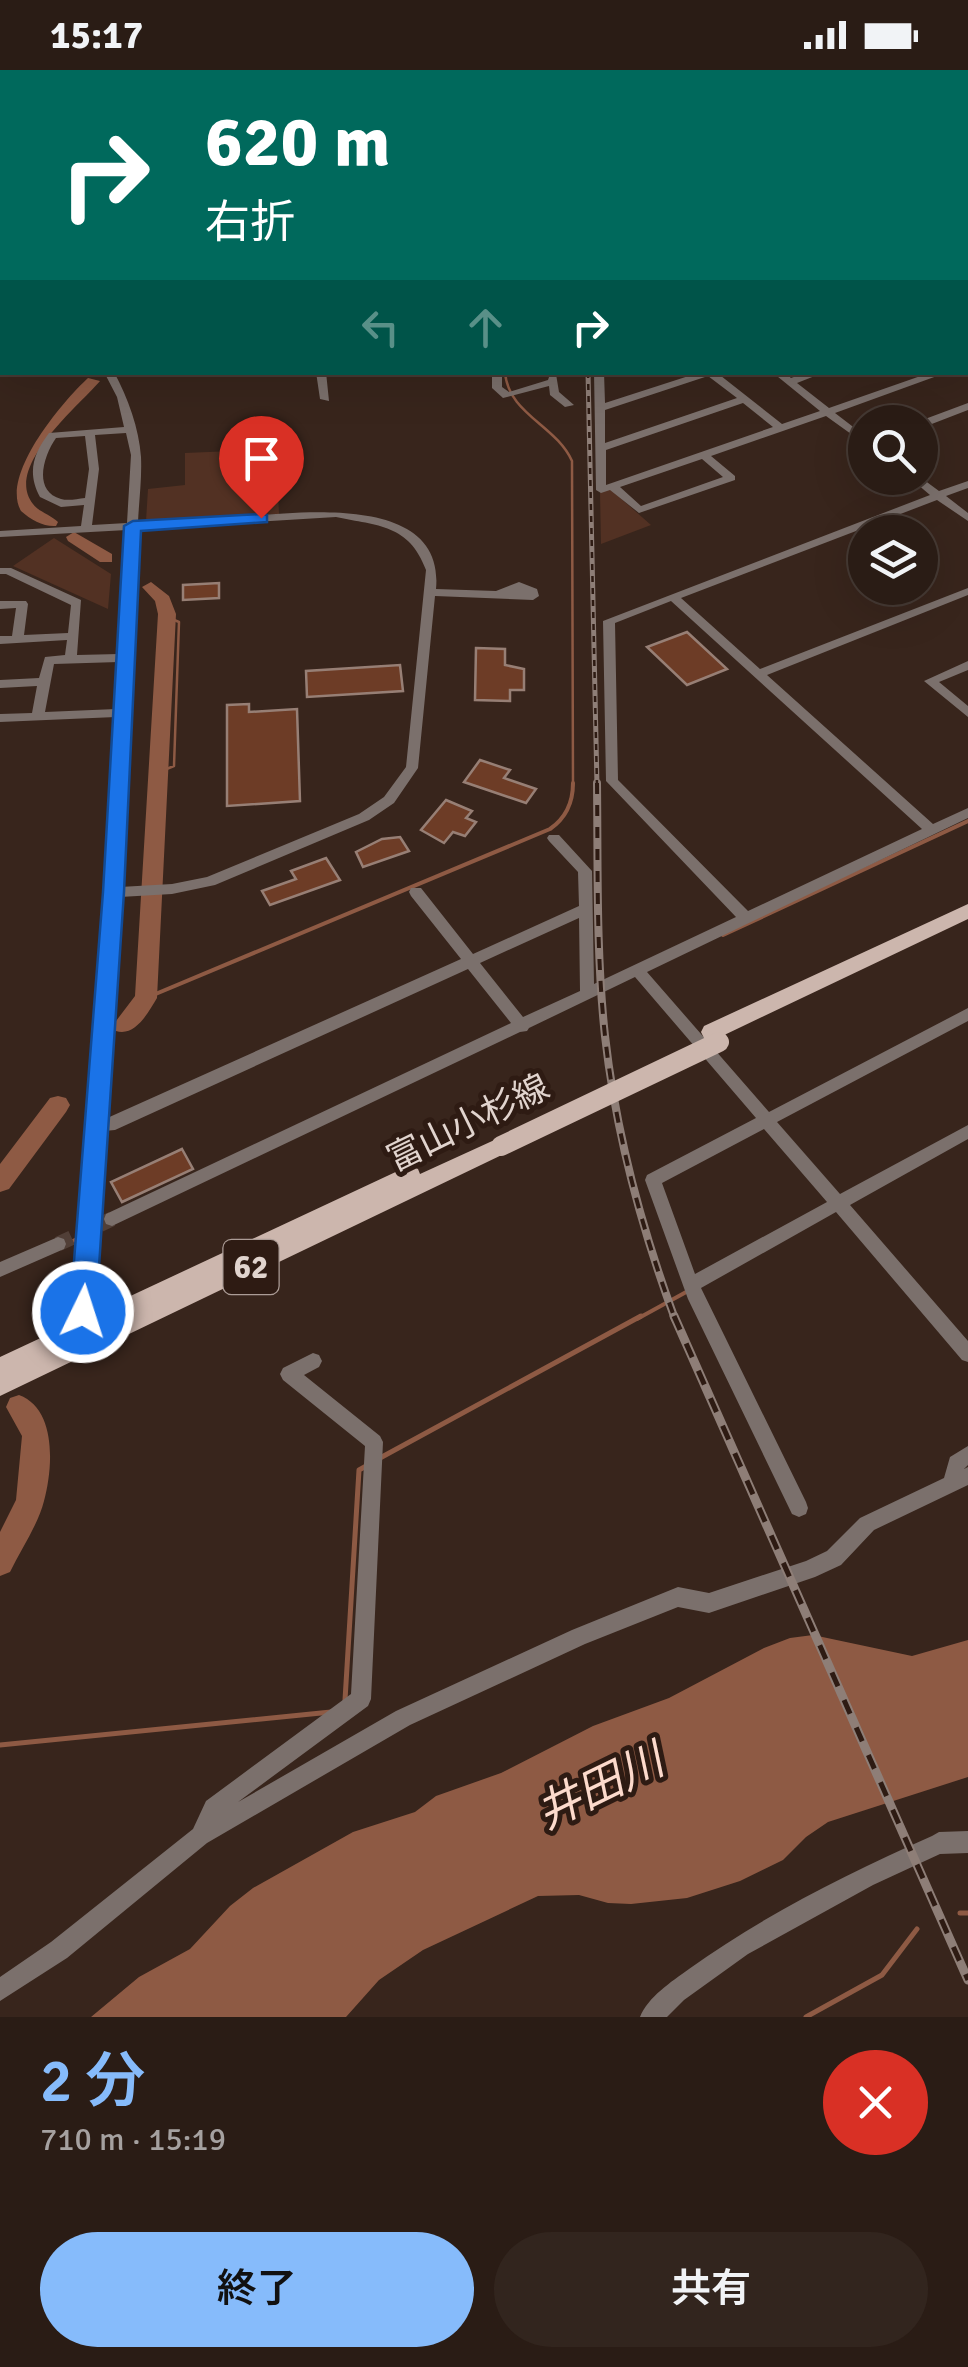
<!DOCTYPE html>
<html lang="ja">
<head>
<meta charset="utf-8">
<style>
	body { margin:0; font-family:Signika,"Noto Sans JP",sans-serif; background:#32251e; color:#f1f3f6; height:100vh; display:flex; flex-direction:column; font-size:38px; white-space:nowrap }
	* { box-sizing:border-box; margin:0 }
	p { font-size:32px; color:#a5a1a0 }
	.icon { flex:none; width:55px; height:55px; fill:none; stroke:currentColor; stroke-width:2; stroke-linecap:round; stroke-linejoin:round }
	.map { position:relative; height:1947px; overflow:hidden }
	.sheet { display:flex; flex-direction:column; background:#2a1c15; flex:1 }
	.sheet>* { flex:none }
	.guide { position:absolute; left:0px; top:0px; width:970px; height:305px; box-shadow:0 10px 40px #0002,0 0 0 2px #463a34; background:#00695c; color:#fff; overflow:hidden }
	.buttons { position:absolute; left:848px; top:335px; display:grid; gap:20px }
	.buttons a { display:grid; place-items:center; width:90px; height:90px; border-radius:50%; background:#2a1c15; box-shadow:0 10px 40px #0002,0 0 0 2px #463a34; font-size:50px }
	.pin { position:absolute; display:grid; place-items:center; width:85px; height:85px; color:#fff; margin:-102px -42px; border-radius:50% 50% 50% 0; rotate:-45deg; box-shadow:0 0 10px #0007 }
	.pin .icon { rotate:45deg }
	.me { position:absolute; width:110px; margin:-55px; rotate:4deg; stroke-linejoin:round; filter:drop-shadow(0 0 8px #0008) }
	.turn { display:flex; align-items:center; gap:35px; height:210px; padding:0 40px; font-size:45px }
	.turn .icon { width:130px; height:130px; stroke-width:2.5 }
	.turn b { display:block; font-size:70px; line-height:85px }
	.lanes { display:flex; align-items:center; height:95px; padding:0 40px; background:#0003; justify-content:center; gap:50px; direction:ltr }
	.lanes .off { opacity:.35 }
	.round { display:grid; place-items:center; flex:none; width:105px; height:105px; border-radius:52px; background:#32251e }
	.summary { display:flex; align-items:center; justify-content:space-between; height:170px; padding:0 40px }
	h1 { font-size:60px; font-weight:600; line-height:75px; color:#86bbfb }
	.action { display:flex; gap:20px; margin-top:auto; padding:20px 40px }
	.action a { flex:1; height:115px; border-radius:60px; background:#86bbfb; color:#111; font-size:40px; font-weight:600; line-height:115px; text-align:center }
	.action a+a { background:#32251e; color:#f1f3f6 }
	.status { display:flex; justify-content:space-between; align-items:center; height:70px; padding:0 50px; background:#2a1c15; direction:ltr }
	.status svg { height:28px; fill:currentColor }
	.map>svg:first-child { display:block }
	.green { fill:#523123 }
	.water { fill:#8e5a44 }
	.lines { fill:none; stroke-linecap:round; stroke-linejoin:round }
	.stream-far2 { stroke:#8e5a44; stroke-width:2.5 }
	.stream-far1 { stroke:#8e5a44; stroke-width:4 }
	.stream { stroke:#8e5a44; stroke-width:5 }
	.river { fill:#8e5a44; fill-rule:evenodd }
	.building { fill:#6d3c26; stroke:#977f75; stroke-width:2.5 }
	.minor-tunnel { stroke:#513f37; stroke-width:15; stroke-dasharray:15 8; stroke-linecap:butt }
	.minor { fill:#7b706c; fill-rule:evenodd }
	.major { fill:#ccb6ad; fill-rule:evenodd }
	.highway { fill:#ecd2c7; fill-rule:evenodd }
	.rail-far2-casing { stroke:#8e7e77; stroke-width:5 }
	.rail-far1-casing { stroke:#8e7e77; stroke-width:8 }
	.rail-casing { stroke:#8e7e77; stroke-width:9 }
	.rail-far2 { stroke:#2e1b13; stroke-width:2.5; stroke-dasharray:6; stroke-linecap:butt }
	.rail-far1 { stroke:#2e1b13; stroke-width:4; stroke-dasharray:11; stroke-linecap:butt }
	.rail { stroke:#2e1b13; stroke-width:5; stroke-dasharray:15; stroke-linecap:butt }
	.major-bridge { stroke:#ccb6ad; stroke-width:20 }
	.route { fill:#1a73e8; stroke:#114b97; stroke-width:2.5 }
	.labels { text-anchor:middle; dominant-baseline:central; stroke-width:10; stroke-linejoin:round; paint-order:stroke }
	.shield { fill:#2e1b13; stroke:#ab9c96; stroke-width:2.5 }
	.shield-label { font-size:32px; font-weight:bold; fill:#e1d4ce }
	.street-label { font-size:35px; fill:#e1d4ce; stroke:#2e1b13 }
	.near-water-label { font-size:45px; font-style:italic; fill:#fcdacc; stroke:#2e1b13 }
</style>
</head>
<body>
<div class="status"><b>15:17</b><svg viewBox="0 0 49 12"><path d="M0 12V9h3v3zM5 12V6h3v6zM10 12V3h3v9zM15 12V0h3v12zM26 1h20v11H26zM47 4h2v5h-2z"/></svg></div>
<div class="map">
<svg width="968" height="1947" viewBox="0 0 968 1947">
	<rect width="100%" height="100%" fill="#38251c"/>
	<path class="green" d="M276,379L279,444L146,451L148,419L185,415V383Z
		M610,419L651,455L601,474L600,422Z
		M54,468L111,504L108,539L13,496Z"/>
	<path class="water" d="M813,1565L912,1586L968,1570V1707L828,1752L806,1767L783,1790L740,1811L687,1828L631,1834L608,1833L579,1825L538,1826L423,1880L379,1910L346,1947H91L139,1907L190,1879L230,1836L253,1818L353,1762L415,1742L436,1726L501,1703L593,1656L669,1628L764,1578L790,1568Z"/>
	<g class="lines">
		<path class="stream-far2" d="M98,0L116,2
			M505,302C508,344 556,355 572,391L573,716
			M159,702L174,696L179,552L167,547"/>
		<path class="stream-far1" d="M723,865L968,751
			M146,928L550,759C566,748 573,733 573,713
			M94,1161L113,1152
			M63,1176L81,1167
			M637,1249L688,1221"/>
		<path class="stream" d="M380,1388L641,1246
			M345,1630L359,1400L368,1395
			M0,1675L331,1642
			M960,1843H968
			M806,1947L882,1905L917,1859"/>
		<path class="river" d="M605,0H617V2H606Z
			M0,84H2V92H0Z
			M88,308L100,311C80,335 3,397 33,434C39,442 51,445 58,452L56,456C44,457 31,450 21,441C0,405 63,331 88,308Z
			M74,462L112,484V492H100L68,471L66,467Z
			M151,512L169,526L176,544L157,928C148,943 135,967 116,961L113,955L135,926L158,544L155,531L142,517Z
			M58,1026L66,1028L70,1035L66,1042L9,1119L0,1122V1094L50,1028Z
			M19,1325C57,1339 53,1398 44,1431C38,1455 21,1479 10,1502L0,1506V1462L16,1430L22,1366L6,1337L10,1328Z"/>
	</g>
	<path class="building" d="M219,513V528L183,530V515Z
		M687,562L727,599L687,615L647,577Z
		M476,578L505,579V595L524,599V620H510V631L475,630Z
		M400,595L403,621L307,627L306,601Z
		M249,634V642L297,639L300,731L227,736V635Z
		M480,690L510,700L504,708L536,719L526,733L464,712Z
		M446,730L472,741L466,748L476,752L465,766L453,762L444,773L421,760Z
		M400,767L409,781L363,797L356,782L382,769Z
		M326,788L340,810L270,835L262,821L296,809L291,801Z
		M182,1079L193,1099L122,1132L111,1112Z"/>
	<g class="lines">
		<path class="minor-tunnel" d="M58,1174L112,1149"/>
		<path class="minor" d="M13,0H22L24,2H16Z
			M79,0H101L104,2H77Z
			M425,0H433V2H426Z
			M568,0H576V2H569Z
			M964,0H968V4L964,2Z
			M0,9H2V13H0Z
			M0,25H2V30H0Z
			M0,38H2V42H0Z
			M0,55H2V61H0Z
			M0,90H2V94H0Z
			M2,106V112L0,113V107Z
			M0,181L2,182V189L0,188Z
			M0,277H2V283H0Z
			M104,302H114C128,328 139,358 141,387C142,408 139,431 138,452C174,450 211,448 247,446C306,442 445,425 436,519L496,521L519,512L537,519L539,526L533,530L435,526L418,698L394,733L369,750L215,815L172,824L120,827L105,1049L461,889L411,826L409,822L411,818H421L473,884L579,836L578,802L549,771L547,768L549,765H559L592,801L594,914L736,847L606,711L603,551L930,425L910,408L920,407L939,421L968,411V418L946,426L968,443V451L937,430L681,528L760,599L968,518V525L767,605L933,754L968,738V748L647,902L769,1042L968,938V951L777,1052L840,1124L968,1055V1069L850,1135L968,1271V1292L962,1290L836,1142L701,1218L806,1432L808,1438L806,1444L799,1447L792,1444L688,1229L645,1110L647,1105L756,1048L635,907L529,958L527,961L520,962L112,1156L106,1154L104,1149L106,1144L511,953L468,899L115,1060L104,1061L92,1241L102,1264L99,1270L93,1272L87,1270L74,1241L88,1059L86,1055L89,1050L116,647L0,652V644L32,643L37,616L0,618V610L39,608L45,587L65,585L67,570L0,574V566H12L16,538L0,539V531H26L28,534L24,565L68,563L71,535L6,504H0V498H11L81,530L77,585L119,584L127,460L0,467V461L81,456L84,435L61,437L40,427C27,403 33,384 49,363L124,357L117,327ZM126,363L131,385L127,453L92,455L99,399L95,365ZM85,366L89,399L85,428C77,429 68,431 61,429C32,421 44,385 56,368ZM336,447C378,456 409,454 426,500L406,697L384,727L359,744L207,807L172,814L120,817L138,459ZM671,531L922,759L748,841L618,710L615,553ZM119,592L116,639L45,642L54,594ZM579,848L580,921L523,947L480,893ZM764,1059L827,1132L695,1204L662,1113Z
			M316,302H326L329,331L320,329Z
			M492,302H502V317L509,322L548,310L550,304H556L559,322L574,335L565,337L550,325L549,316L503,328L492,318Z
			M594,302H604L605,333L701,302H716L782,354L820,341L772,302H784L791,308L808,302H825L797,313L829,338L932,302H948L835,343L865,366V374L826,346L711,386L735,406V410L639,443L610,420L601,423L596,420ZM708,306L737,328L605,373V340ZM743,333L773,357L606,415V380ZM702,389L723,407L641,436L620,417Z
			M968,333V340L924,357L920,358V352H917Z
			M968,591V600L939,612L968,636V647L924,611Z
			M58,1167L64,1169L66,1174L64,1179L0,1207V1192Z
			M313,1283L319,1285L322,1291L319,1297L304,1305L380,1366L383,1372L371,1629L368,1636L238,1732L396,1641L572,1560L678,1517L709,1523L806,1491L827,1481L860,1448L944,1408L950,1387L968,1376V1395L964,1399L968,1397V1415L874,1460L841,1495L815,1507L709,1543L678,1537L585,1574L410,1655L207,1773L67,1888L0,1931V1907L51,1872L193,1759L206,1731L351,1624L365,1376L283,1310L280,1304L283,1298Z
			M968,1761V1783L940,1784L873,1815L748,1884L684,1930L667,1947H640C648,1927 671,1912 689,1899C764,1845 847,1804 932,1766L939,1762Z"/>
		<path class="major" d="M968,834V849L718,968H704L701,962L704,956Z
			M501,1067L508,1070L512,1076L508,1082L0,1326V1287L402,1099L410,1096L418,1099L420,1104Z"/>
		<path class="highway" d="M0,201H2V209H0Z"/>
		<defs>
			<path id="rail-far2" d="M588,302L597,716"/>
			<path id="rail-far1" d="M597,713C598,798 596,883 605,966C616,1064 641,1157 675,1249"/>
			<path id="rail" d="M674,1246L968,1910"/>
		</defs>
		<use href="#rail-far2" class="rail-far2-casing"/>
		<use href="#rail-far1" class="rail-far1-casing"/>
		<use href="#rail" class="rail-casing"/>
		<use href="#rail-far2" class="rail-far2"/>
		<use href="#rail-far1" class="rail-far1"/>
		<use href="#rail" class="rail"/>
		<path class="major-bridge" d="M501,1076L719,972"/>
	</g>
	<path class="route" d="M261,444L267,445V452L141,461L124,822L96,1242L92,1250L83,1253L74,1250L70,1242L103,822L124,456L133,451Z"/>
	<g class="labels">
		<rect class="shield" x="223.5" y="1170" width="55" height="54" rx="8"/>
		<g class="shield-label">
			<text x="251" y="1197">62</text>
		</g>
		<g class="street-label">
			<text transform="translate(468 1053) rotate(-26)">富山小杉線</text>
		</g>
		<g class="near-water-label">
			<text transform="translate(600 1717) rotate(-26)">井田川</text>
		</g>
	</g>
</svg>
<div class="buttons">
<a><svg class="icon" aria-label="search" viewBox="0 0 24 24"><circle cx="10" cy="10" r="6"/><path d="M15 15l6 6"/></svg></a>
<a><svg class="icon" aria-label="layers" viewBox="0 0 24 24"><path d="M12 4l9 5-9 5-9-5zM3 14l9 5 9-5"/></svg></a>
</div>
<div class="pin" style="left:261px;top:448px;background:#d93025"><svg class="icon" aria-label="arrive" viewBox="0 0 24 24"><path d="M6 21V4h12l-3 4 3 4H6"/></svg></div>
<svg class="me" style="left:83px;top:1242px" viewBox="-20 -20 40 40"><circle r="17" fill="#1a73e8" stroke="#fff" stroke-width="3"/><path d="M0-11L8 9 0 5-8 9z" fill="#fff"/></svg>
<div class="guide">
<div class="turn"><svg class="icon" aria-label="right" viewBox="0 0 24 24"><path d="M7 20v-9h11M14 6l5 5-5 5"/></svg><div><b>620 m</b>右折</div></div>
<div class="lanes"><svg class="icon off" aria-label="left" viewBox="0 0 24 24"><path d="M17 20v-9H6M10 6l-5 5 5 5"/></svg><svg class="icon off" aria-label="ahead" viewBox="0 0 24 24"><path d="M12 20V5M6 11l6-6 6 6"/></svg><svg class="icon" aria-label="right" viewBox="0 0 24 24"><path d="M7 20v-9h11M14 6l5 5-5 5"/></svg></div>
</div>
</div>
<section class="sheet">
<div class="summary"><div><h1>2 分</h1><p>710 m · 15:19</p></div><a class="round" style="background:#d93025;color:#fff"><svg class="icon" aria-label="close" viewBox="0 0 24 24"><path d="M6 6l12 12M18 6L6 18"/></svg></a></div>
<div class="action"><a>終了</a><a>共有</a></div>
</section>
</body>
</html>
